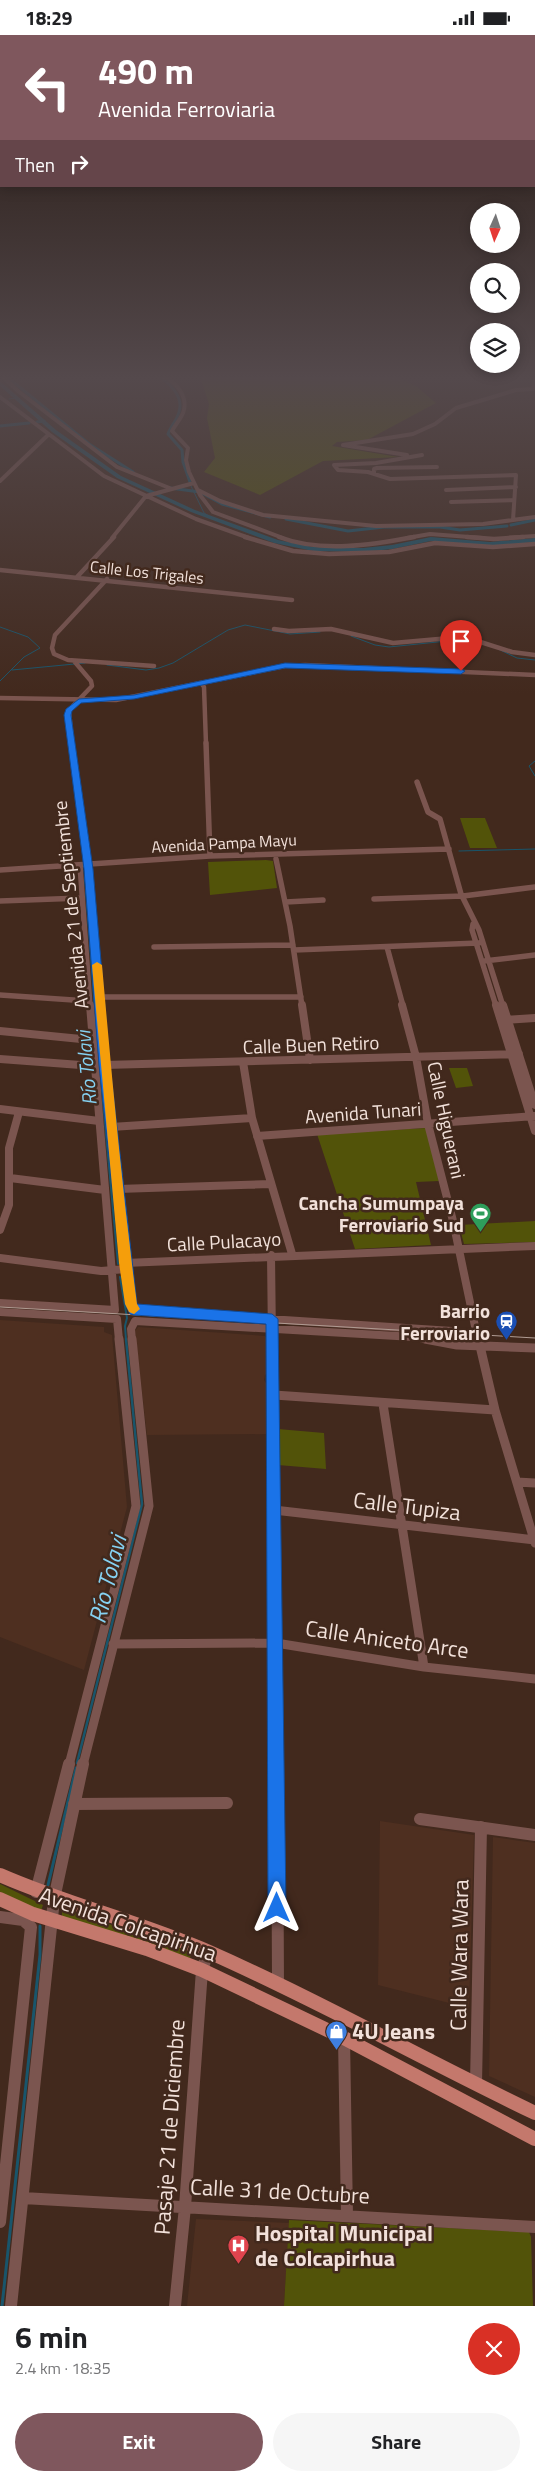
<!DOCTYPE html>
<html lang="en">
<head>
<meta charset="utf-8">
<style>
	body { margin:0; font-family:"Titillium Web",sans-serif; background:#f6f6f6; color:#202124; height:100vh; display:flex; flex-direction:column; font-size:19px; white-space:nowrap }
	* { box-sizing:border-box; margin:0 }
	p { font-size:16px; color:#757577 }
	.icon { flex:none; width:28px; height:28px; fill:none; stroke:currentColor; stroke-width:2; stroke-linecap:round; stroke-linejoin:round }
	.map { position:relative; height:2271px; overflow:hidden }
	.drawer { display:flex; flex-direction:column; background:#fff; flex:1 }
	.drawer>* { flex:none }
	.guide { position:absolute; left:0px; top:0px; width:535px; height:152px; box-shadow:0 2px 12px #0003; background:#7f575d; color:#fff; overflow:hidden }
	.needle { width:32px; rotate:183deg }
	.tools { position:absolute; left:470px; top:168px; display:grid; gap:10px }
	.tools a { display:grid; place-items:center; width:50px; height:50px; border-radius:50%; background:#fff; box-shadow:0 2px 12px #0003; font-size:25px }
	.pin { position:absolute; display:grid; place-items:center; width:42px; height:42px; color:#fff; margin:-51px -21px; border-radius:50% 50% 50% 0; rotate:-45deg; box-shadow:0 0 5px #0007 }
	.pin .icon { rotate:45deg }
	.me { position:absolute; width:55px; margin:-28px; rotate:0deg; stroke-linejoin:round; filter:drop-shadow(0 0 4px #0008) }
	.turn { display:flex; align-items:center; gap:18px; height:105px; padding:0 15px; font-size:22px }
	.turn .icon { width:65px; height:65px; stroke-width:2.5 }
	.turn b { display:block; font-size:35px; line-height:42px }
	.then { display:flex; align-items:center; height:48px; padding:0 15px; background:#0003; gap:10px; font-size:19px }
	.round { display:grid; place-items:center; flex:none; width:52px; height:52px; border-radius:26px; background:#f6f6f6 }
	.overview { display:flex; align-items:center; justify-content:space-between; height:85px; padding:0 15px }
	h1 { font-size:30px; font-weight:700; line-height:38px }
	.cta { display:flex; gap:10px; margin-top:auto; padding:10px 15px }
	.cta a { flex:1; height:58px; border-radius:30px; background:#7f575d; color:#fff; font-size:20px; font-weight:700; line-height:58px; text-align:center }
	.cta a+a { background:#f6f6f6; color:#202124 }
	.status { display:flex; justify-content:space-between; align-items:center; height:35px; padding:0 25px; background:#fff; direction:ltr }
	.status svg { height:14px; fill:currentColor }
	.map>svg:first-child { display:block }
	.built { fill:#4e2f20 }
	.green { fill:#525309 }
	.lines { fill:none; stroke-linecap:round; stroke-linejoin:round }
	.stream-far3 { stroke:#19556b; stroke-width:1 }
	.stream-far2 { stroke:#19556b; stroke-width:2 }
	.stream-far1 { stroke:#19556b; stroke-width:2.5 }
	.stream { stroke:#19556b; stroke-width:3 }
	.canal { stroke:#19556b; stroke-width:3 }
	.river { fill:#19556b; fill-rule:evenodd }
	.minor-far5 { stroke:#7b554f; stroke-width:4 }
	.minor-far4 { stroke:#7b554f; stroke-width:4.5 }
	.minor-far3 { stroke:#7b554f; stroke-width:5.5 }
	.minor-far2 { stroke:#7b554f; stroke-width:8 }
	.minor-far1 { stroke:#7b554f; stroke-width:9 }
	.minor { stroke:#7b554f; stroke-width:12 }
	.major { stroke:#c4786c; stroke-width:14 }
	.tram { stroke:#b09c93; stroke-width:1 }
	.route { fill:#1a73e8; stroke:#114b97 }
	.slow { fill:#f59e0b }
	.labels { text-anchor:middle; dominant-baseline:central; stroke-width:5; stroke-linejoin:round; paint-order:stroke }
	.far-street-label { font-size:16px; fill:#f2e1da; stroke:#42291d }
	.street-label { font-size:19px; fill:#f2e1da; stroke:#42291d }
	.poi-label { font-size:19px; font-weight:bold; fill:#f2e1da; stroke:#42291d; text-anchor:end }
	.water-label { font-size:20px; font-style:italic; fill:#85d1f1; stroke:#42291d }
	.near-street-label { font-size:22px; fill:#f2e1da; stroke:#42291d }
	.near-poi-label { font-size:22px; font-weight:bold; fill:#f2e1da; stroke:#42291d; text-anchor:start }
	.near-water-label { font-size:24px; font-style:italic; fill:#85d1f1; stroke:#42291d }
</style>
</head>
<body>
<div class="status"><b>18:29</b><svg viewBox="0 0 49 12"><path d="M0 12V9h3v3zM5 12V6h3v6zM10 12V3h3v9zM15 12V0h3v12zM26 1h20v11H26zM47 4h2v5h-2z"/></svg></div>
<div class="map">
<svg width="535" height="2271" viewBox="0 0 535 2271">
	<rect width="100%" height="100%" fill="#42291d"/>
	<path class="built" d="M0,1285L104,1292V1297L112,1300L127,1472L84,1635L0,1602Z
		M138,1292L265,1301L267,1304L268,1338L265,1340L264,1345L268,1351L270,1399L147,1400L135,1296Z
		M380,1786L474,1800L469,1973L378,1950Z
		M493,1802L535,1808V2062L489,2041Z
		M196,2184L289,2188L284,2271H187Z"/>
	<path class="green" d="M200,341H394L416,351L436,368L367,405L337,407L332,411L398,422L323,426L260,460L204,437L215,423L207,383L209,369Z
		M460,783H485L497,813H470Z
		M266,825L273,826L277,853L210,860L208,827Z
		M449,1033H467L473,1051L456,1053Z
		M426,1093L439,1146L416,1147L431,1210L355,1214L317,1099Z
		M535,1186V1207L464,1209L459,1190Z
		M278,1394L324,1398L326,1434L278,1430Z
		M0,1849L43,1870L41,1876L0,1857Z
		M62,1874L193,1916L190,1923L62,1882Z
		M289,2185L529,2197L531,2202L533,2271H284Z"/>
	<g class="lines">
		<path class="stream-far3" d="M9,364L16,363
			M191,451L204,478L209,481
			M0,592L28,602L40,613L24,622L0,646
			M351,601L375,610L389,612L457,605
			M498,614L517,623L535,625
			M107,630L146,635L159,633L173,628L228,595L245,590L290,599L320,597
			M12,635L85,628
			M535,726L529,731L535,741
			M459,816L535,814
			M86,834L84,835L94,970"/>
		<path class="stream-far2" d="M95,980L118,1229
			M120,1242L127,1283L125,1291L126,1305"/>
		<path class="stream-far1" d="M77,1728L142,1469L126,1304"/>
		<path class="stream" d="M48,1850L76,1733
			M2,2271L40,1920V1891"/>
		<path class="canal" d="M6,341L89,409L133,437
			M158,341C170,348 184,362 179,377C177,385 171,391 168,399L182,415L183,427L190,447
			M37,387L44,386
			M0,391L29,388
			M170,453L200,457L222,469L270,482
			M286,484L348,496L384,492H440L460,495L507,491
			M511,490L535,485"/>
		<path class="river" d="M0,346L56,395L121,441L195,475L278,505L313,512L363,513L392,510L431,502L490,507L535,503V507L490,511L431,506L392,514L363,517L313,516L274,508L191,477L117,443L52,397L0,351Z"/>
		<path class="minor-far5" d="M2,341L18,356L117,432L172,454
			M164,341C177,348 189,363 183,378C180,385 175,390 172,396L188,413L186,425L189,437L200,460L213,477L283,503
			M0,362L104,441L196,484L249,503
			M407,420L343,410L413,399L435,389L456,373L516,355L533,354L535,344
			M422,420L376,428L334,430L338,435L368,437L390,444L516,440L513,485
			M374,439V434L377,433L437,432
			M0,446L48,400
			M198,455L220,466L263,480L376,491L483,489L535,482
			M446,455L516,452
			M451,467L514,465
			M112,503L146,461L194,448
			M407,503L430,499L483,503
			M506,503L535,501"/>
		<path class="minor-far4" d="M245,502L293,516L329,519L389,517L435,508L493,512L535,509
			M279,502C321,518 372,510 414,502
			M467,502L494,504L523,502
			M0,535L292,565
			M77,542L114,502
			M107,544L55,600L52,613L54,619L68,625L154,631
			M274,594L289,596L331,594L393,608L450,603L471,604L512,617L535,620
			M201,648L204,652L206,709
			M0,663L116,665L285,631L305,630L535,640
			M72,709L69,675L92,651L91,646L74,626"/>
		<path class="minor-far3" d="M72,708L88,834L99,971
			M206,708L210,821
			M417,747L428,777L440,784L461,859L479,895L503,971
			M276,824L290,891L302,971
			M80,830L90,971
			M0,835L210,821L449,814
			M374,864L463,861L535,852
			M0,866L82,863
			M286,867L323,865
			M473,889L472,895L496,971
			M154,912L293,910
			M387,912L403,971
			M294,915L479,908
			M484,926L535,920
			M0,960L88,966
			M99,962H301"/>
		<path class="minor-far2" d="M99,970L131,1269L134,1275L452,1296
			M302,970L310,1025
			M402,970L416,1022L428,1089L453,1186L476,1296
			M496,970L535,1096
			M503,970L535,1070
			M505,985L535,983
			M0,996L91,1005
			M0,1024L94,1031
			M243,1027L252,1083L292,1219
			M104,1030L519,1019
			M0,1074L99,1086
			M111,1092L252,1083
			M257,1101L535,1081
			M10,1143L105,1155
			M118,1154L271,1149
			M0,1195L9,1170V1113L19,1077
			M271,1220L272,1305
			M0,1223L101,1236L126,1234
			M125,1228L535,1211
			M0,1268L115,1275L90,970
			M0,1277L117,1284L119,1305
			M132,1305L131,1294L135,1286L414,1302L432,1305"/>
		<path class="minor-far1" d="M272,1304L277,1730
			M425,1304L457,1310L535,1313
			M480,1311L495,1375L535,1508
			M274,1360L495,1375
			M383,1369L424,1632
			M517,1447L535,1448
			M274,1475L535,1505
			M113,1609L276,1608L424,1632L535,1644
			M69,1730L136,1471L119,1304
			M83,1730L149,1471L132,1304"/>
		<path class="minor" d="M277,1729L278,1949
			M74,1769L227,1768
			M420,1784L535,1800
			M36,1857L69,1729
			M0,1882L23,1885L31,1892L0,2187
			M344,2003L347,2181
			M476,2049L481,1792
			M23,2163L535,2192
			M11,2271L54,1864L83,1729
			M175,2271L185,2172L202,1935L208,1917"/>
		<path class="major" d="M0,1840C68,1870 141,1887 209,1917C320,1966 426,2026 535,2078
			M0,1864L33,1879L147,1914L202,1935L344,2003L535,2104"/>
		<path class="tram" d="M0,1272L535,1303"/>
	</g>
	<linearGradient id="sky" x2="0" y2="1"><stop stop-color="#241710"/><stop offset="0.52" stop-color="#54494c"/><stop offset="1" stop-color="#54494c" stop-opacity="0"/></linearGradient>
	<rect width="535" height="659" fill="url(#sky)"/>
	<path class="route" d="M285,628L461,634L465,636L461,639L285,633L134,664L81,668L72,676L71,680L93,834L110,1030L137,1269L272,1279L278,1284L286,1873L283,1880L277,1882L271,1880L268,1873L266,1289L134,1280L130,1279L125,1269L99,1030L84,834L64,680L66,674L79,664L134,660Z"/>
	<path class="slow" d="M97,927L102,930C112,1043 122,1156 137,1269L140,1274L134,1279L129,1277L125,1269L119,1228L92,930Z"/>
	<defs>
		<symbol id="stadium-pin" viewBox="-11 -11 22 30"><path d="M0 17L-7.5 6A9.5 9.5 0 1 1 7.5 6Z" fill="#2e9e5b" stroke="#42291d"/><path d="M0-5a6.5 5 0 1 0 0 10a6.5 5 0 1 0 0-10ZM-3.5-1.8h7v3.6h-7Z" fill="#fff"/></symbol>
		<symbol id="station-pin" viewBox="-11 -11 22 30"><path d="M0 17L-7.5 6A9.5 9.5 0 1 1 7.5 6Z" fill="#1a4fb4" stroke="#42291d"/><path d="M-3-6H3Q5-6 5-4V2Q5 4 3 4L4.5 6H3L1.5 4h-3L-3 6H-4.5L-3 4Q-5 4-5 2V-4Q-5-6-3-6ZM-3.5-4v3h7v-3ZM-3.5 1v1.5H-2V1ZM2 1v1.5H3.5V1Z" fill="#fff"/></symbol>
		<symbol id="shop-pin" viewBox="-11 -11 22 30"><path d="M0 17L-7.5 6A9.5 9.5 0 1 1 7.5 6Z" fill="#3f7fe0" stroke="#42291d"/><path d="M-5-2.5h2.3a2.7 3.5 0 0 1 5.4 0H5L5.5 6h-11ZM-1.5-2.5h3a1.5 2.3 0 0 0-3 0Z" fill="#fff"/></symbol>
		<symbol id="hospital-pin" viewBox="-11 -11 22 30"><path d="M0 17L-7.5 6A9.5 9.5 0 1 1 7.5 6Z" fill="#e0444e" stroke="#42291d"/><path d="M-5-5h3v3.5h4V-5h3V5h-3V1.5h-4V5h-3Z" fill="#fff"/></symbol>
	</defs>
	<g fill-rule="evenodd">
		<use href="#stadium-pin" x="468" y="1166" width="25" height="34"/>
		<use href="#station-pin" x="494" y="1274" width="25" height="34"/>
		<use href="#shop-pin" x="324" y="1984" width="25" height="34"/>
		<use href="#hospital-pin" x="226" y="2198" width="25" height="34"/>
	</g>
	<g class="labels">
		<g class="far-street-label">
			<text transform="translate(147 537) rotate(6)">Calle Los Trigales</text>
			<text transform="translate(224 808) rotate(-3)">Avenida Pampa Mayu</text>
		</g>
		<g class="street-label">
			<text transform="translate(70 870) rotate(-96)">Avenida 21 de Septiembre</text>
			<text transform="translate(311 1009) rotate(-2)">Calle Buen Retiro</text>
			<text transform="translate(363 1077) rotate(-4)">Avenida Tunari</text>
			<text transform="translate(447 1085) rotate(78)">Calle Higuerani</text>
			<text transform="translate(224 1206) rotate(-3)">Calle Pulacayo</text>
		</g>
		<g class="poi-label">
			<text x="464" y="1167">Cancha Sumumpaya<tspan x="464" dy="22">Ferroviario Sud</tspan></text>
			<text x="490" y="1275">Barrio<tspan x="490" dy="22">Ferroviario</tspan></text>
		</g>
		<g class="water-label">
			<text transform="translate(86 1033) rotate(-95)">Río Tolavi</text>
		</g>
		<g class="near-street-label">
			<text transform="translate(407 1471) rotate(7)">Calle Tupiza</text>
			<text transform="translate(387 1604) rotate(8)">Calle Aniceto Arce</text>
			<text transform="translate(128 1889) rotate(19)">Avenida Colcapirhua</text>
			<text transform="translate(459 1920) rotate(-89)">Calle Wara Wara</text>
			<text transform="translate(169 2092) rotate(-86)">Pasaje 21 de Diciembre</text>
			<text transform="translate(280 2156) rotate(3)">Calle 31 de Octubre</text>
		</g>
		<g class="near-poi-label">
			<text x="352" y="1996">4U Jeans</text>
			<text x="255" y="2198">Hospital Municipal<tspan x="255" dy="25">de Colcapirhua</tspan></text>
		</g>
		<g class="near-water-label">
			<text transform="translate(107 1544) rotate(-76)">Río Tolavi</text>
		</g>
	</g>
</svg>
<div class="tools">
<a><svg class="needle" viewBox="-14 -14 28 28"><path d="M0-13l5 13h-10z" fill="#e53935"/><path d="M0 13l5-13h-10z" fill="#757577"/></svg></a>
<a><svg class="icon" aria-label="search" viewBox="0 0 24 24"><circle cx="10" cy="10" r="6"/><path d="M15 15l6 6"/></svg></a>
<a><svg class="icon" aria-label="layers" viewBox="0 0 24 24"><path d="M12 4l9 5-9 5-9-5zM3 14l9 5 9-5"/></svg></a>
</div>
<div class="pin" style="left:461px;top:636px;background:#d93025"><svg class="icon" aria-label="arrive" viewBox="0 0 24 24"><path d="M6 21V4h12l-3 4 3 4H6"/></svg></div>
<svg class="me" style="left:277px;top:1873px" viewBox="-20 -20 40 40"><path d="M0-17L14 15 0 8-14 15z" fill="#1a73e8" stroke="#fff" stroke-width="4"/></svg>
<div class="guide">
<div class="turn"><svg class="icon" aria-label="left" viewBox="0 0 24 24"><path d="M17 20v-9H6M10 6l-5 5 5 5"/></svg><div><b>490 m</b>Avenida Ferroviaria</div></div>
<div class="then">Then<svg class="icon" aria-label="right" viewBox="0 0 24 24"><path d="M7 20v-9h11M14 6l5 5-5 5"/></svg></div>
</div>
</div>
<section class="drawer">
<div class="overview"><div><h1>6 min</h1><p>2.4 km · 18:35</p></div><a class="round" style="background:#d93025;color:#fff"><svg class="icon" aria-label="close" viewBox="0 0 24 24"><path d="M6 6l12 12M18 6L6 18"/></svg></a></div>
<div class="cta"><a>Exit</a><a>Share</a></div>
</section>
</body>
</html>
